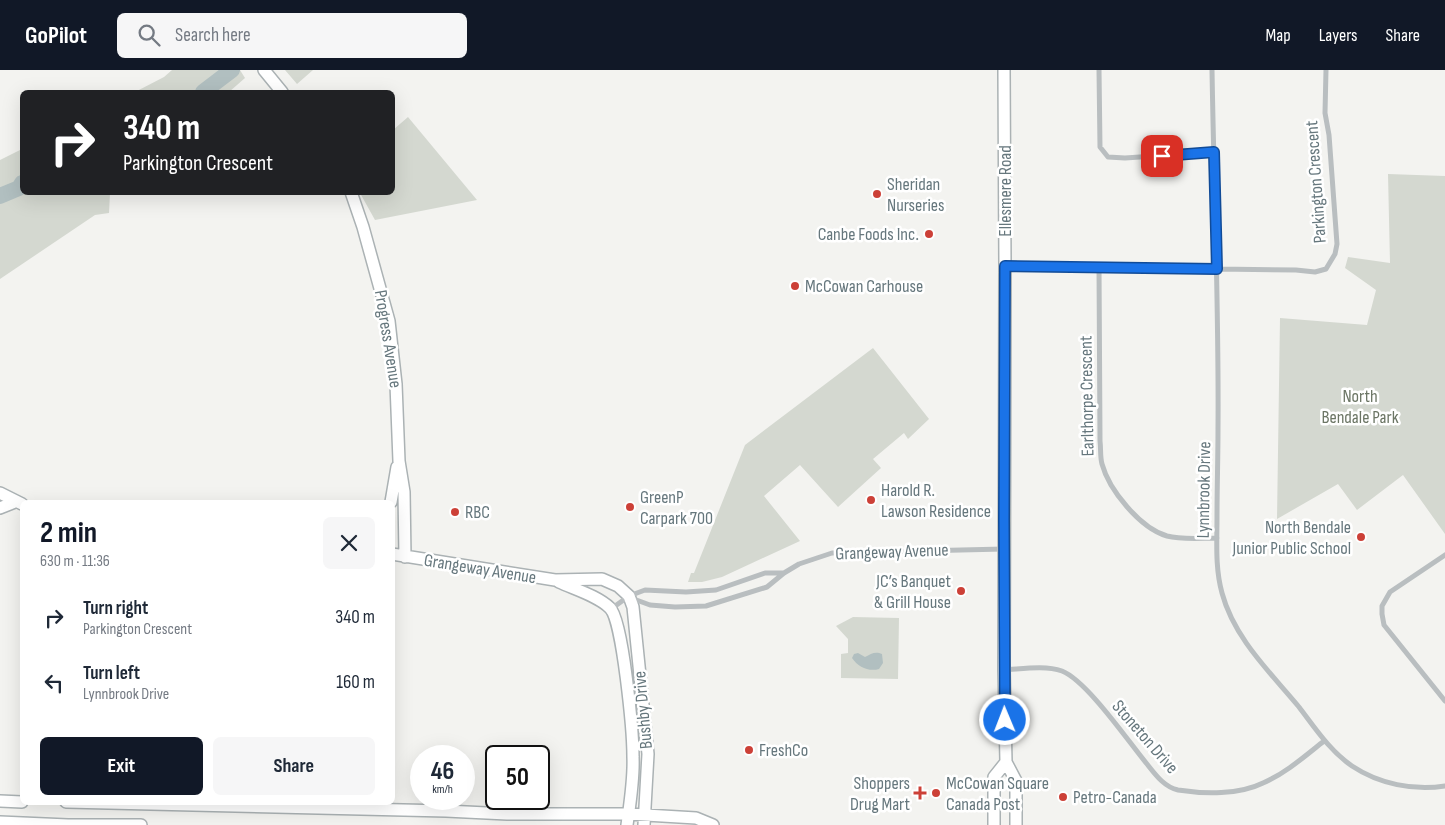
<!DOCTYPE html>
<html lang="en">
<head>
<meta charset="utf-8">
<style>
	body { margin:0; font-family:"Sofia Sans Condensed",sans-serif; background:#f6f6f7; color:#1f2937; height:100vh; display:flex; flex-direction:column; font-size:19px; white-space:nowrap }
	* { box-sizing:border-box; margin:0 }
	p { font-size:16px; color:#747a83 }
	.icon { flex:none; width:28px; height:28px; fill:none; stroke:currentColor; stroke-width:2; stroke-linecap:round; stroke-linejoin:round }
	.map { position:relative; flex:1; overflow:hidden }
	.sheet { position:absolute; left:20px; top:430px; width:375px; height:305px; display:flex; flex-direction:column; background:#fff; border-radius:8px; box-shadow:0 5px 20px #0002 }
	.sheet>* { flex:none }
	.top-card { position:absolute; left:20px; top:20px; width:375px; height:105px; border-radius:8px; box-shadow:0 5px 20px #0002; background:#202124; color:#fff; overflow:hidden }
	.speed { position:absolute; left:410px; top:675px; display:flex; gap:10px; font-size:25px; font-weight:700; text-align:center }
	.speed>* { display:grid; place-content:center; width:65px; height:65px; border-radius:50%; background:#fff; box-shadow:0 5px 20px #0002; line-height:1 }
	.speed small { font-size:12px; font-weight:400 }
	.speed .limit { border:2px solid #111; border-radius:8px; background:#fff; color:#111 }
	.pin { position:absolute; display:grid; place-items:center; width:42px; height:42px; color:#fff; margin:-21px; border-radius:10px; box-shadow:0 2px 8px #0006 }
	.me { position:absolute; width:55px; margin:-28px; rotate:359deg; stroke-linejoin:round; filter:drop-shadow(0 0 4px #0008) }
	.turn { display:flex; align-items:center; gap:18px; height:105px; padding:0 20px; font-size:22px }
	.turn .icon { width:65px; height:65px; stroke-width:2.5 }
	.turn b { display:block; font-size:35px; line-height:42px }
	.round { display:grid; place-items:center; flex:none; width:52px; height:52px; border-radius:8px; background:#f6f6f7 }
	.head { display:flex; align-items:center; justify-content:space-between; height:85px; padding:0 20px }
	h1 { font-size:30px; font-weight:700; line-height:38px; color:#111827 }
	.cta { display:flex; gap:10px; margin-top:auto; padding:10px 20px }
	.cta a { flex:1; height:58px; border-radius:8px; background:#111827; color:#fff; font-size:20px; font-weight:700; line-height:58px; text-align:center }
	.cta a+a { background:#f6f6f7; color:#1f2937 }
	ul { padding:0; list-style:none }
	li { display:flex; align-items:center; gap:15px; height:65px; padding:0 20px }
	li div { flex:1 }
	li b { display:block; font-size:19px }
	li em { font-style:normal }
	header { display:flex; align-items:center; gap:30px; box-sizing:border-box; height:70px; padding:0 25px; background:#111827; color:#fff }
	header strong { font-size:24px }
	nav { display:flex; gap:28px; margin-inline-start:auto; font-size:18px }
	.search { width:350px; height:45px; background:#f6f6f7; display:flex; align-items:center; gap:12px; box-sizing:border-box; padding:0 18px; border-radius:8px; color:#747a83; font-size:19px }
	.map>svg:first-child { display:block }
	.green { fill:#d4d8d0 }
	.water { fill:#b1bfc0 }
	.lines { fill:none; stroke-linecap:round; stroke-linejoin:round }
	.river { stroke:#b1bfc0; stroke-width:16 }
	.secondary-casing { stroke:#abb2b4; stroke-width:14 }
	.street { stroke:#b9bec0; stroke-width:5 }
	.secondary { stroke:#fff; stroke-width:11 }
	.route-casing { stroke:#114b97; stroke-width:12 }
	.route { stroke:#1a73e8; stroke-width:9 }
	.poi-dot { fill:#cc4037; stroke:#fff; stroke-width:2 }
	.labels { text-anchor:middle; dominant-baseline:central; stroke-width:5; stroke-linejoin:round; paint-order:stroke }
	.street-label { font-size:18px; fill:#66777d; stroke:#fff }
	.poi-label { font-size:18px; fill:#66777d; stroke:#fff; text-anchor:start }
	.park-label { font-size:18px; fill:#6b7564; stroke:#fff }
</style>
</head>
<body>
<header>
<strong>GoPilot</strong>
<div class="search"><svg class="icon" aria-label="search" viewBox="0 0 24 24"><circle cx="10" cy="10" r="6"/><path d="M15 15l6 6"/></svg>Search here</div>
<nav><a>Map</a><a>Layers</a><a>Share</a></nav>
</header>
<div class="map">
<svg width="1445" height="755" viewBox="0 0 1445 755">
	<rect width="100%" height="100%" fill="#f3f3f0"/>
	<path class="green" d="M172,0H240L245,8L229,22H135L164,7Z
		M285,0H313L297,14Z
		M408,47L477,130L375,150L360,123L392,122L393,60Z
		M22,79V122L110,123L109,143L95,145L0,209V90Z
		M1388,104L1445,106V464L1403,405L1357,440L1338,414L1277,449L1280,248L1367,255L1376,220L1345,198L1348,187L1390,193Z
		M873,278L929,349L908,369L904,363L873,389L881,398L838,437L800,395L764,426L800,471L722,507L702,512H688L691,503H694L745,375Z
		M853,547L899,548L898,609L841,608V584L848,583V569L836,556Z"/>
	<path class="water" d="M858,583L865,587C871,584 875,581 882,584L883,593L879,599C869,602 858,597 852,588L854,584Z"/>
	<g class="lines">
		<path class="river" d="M203,22L232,0
			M0,126L19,118L22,113"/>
		<defs>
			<path id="secondary" d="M264,0L282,22
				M1004,0L1005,196L1004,600L1006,692L1016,711V755
				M351,122L363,157L389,251L396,314L399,391L404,422L405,487
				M0,423L22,434
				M391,432L397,397
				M0,438L15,432
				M392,484L555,510L602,509L618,516L629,526L633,537L648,684L644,755
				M559,512C574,519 598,526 610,538C623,551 633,663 633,687C634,709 630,733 627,755
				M0,731L22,732
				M66,732L446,741L507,744H629L696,748L713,755
				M0,752L68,755H141
				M994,755V707L1006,692"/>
		</defs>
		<use href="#secondary" class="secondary-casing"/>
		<path class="street" d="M1099,0L1100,77L1108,87L1125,88L1214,82
			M1212,0C1214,120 1219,239 1218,359C1218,388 1217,418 1217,447C1217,472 1215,498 1222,523C1234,568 1270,602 1299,637C1315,658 1330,681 1352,696C1379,714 1414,721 1445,716
			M1005,196L1296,200L1315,202L1326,199L1335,184L1337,174L1329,65L1325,43L1326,0
			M1099,197L1100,371C1101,379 1100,387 1102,394C1109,420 1140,458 1167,466C1182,470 1201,468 1217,468
			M1445,485L1390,522L1382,536V544L1384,555L1445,631
			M631,528L650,535L675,537L706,536L767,517L784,503L799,494L832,483L1004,479
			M611,539L629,526L645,520L686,522L716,520L765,503H784
			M1004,600C1022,599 1045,595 1062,601C1087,611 1128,671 1147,694C1155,704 1164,717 1178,720C1204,724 1239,725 1263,713C1286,703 1305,686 1324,671"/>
		<use href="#secondary" class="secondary"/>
	</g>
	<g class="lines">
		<defs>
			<path id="route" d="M1005,650L1004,450L1005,196L1217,199L1214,82L1162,86"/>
		</defs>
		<use href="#route" class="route-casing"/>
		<use href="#route" class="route"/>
	</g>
	<g class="poi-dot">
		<circle cx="877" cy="124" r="5"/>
		<circle cx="929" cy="164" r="5"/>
		<circle cx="795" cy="216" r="5"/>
		<circle cx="871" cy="430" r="5"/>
		<circle cx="630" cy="437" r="5"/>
		<circle cx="455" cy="442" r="5"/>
		<circle cx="1361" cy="467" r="5"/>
		<circle cx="961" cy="521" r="5"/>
		<circle cx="749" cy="680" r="5"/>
		<path d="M917.5 715.5h5v5h5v5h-5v5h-5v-5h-5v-5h5z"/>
		<circle cx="936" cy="723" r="5"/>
		<circle cx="1063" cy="727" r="5"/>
	</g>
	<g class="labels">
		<g class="street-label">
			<text transform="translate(1316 112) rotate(-94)">Parkington Crescent</text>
			<text transform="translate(1005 121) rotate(-90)">Ellesmere Road</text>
			<text transform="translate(388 269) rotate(81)">Progress Avenue</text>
			<text transform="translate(1087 326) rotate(-91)">Earlthorpe Crescent</text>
			<text transform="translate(1204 420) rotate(-89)">Lynnbrook Drive</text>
			<text transform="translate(892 482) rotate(-2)">Grangeway Avenue</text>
			<text transform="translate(480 499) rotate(9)">Grangeway Avenue</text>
			<text transform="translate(643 640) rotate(-95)">Bushby Drive</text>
			<text transform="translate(1145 667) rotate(49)">Stoneton Drive</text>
		</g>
		<g class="poi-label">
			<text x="887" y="114">Sheridan<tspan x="887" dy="21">Nurseries</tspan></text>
			<text x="919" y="164" text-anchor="end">Canbe Foods Inc.</text>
			<text x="805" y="216">McCowan Carhouse</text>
			<text x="881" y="420">Harold R.<tspan x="881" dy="21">Lawson Residence</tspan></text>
			<text x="640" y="427">GreenP<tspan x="640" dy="21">Carpark 700</tspan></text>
			<text x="465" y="442">RBC</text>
			<text x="1351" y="457" text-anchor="end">North Bendale<tspan x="1351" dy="21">Junior Public School</tspan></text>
			<text x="951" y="511" text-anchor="end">JC’s Banquet<tspan x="951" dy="21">&amp; Grill House</tspan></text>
			<text x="759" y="680">FreshCo</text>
			<text x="910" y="713" text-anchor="end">Shoppers<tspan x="910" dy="21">Drug Mart</tspan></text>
			<text x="946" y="713">McCowan Square<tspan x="946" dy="21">Canada Post</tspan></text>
			<text x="1073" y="727">Petro-Canada</text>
		</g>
		<g class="park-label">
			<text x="1360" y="326">North<tspan x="1360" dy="21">Bendale Park</tspan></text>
		</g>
	</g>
</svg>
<div class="speed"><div>46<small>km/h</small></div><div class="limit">50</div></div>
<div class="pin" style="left:1162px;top:86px;background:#d93025"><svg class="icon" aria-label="arrive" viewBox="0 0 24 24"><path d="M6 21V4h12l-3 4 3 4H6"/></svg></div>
<svg class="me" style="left:1005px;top:650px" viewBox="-20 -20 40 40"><circle r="17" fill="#1a73e8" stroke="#fff" stroke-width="3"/><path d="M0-11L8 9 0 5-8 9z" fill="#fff"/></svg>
<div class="top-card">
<div class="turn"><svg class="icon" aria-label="right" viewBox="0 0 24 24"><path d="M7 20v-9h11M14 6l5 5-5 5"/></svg><div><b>340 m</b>Parkington Crescent</div></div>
</div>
<section class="sheet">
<div class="head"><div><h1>2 min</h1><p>630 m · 11:36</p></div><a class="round"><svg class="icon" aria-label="close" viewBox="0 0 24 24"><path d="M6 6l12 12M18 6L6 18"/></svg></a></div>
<ul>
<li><svg class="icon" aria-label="right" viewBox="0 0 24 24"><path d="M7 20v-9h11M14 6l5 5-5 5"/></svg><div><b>Turn right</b><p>Parkington Crescent</p></div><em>340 m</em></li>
<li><svg class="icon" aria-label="left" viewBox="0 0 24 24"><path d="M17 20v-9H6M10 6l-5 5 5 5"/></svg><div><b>Turn left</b><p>Lynnbrook Drive</p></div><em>160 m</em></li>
</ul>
<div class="cta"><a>Exit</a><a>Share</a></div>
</section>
</div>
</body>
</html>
